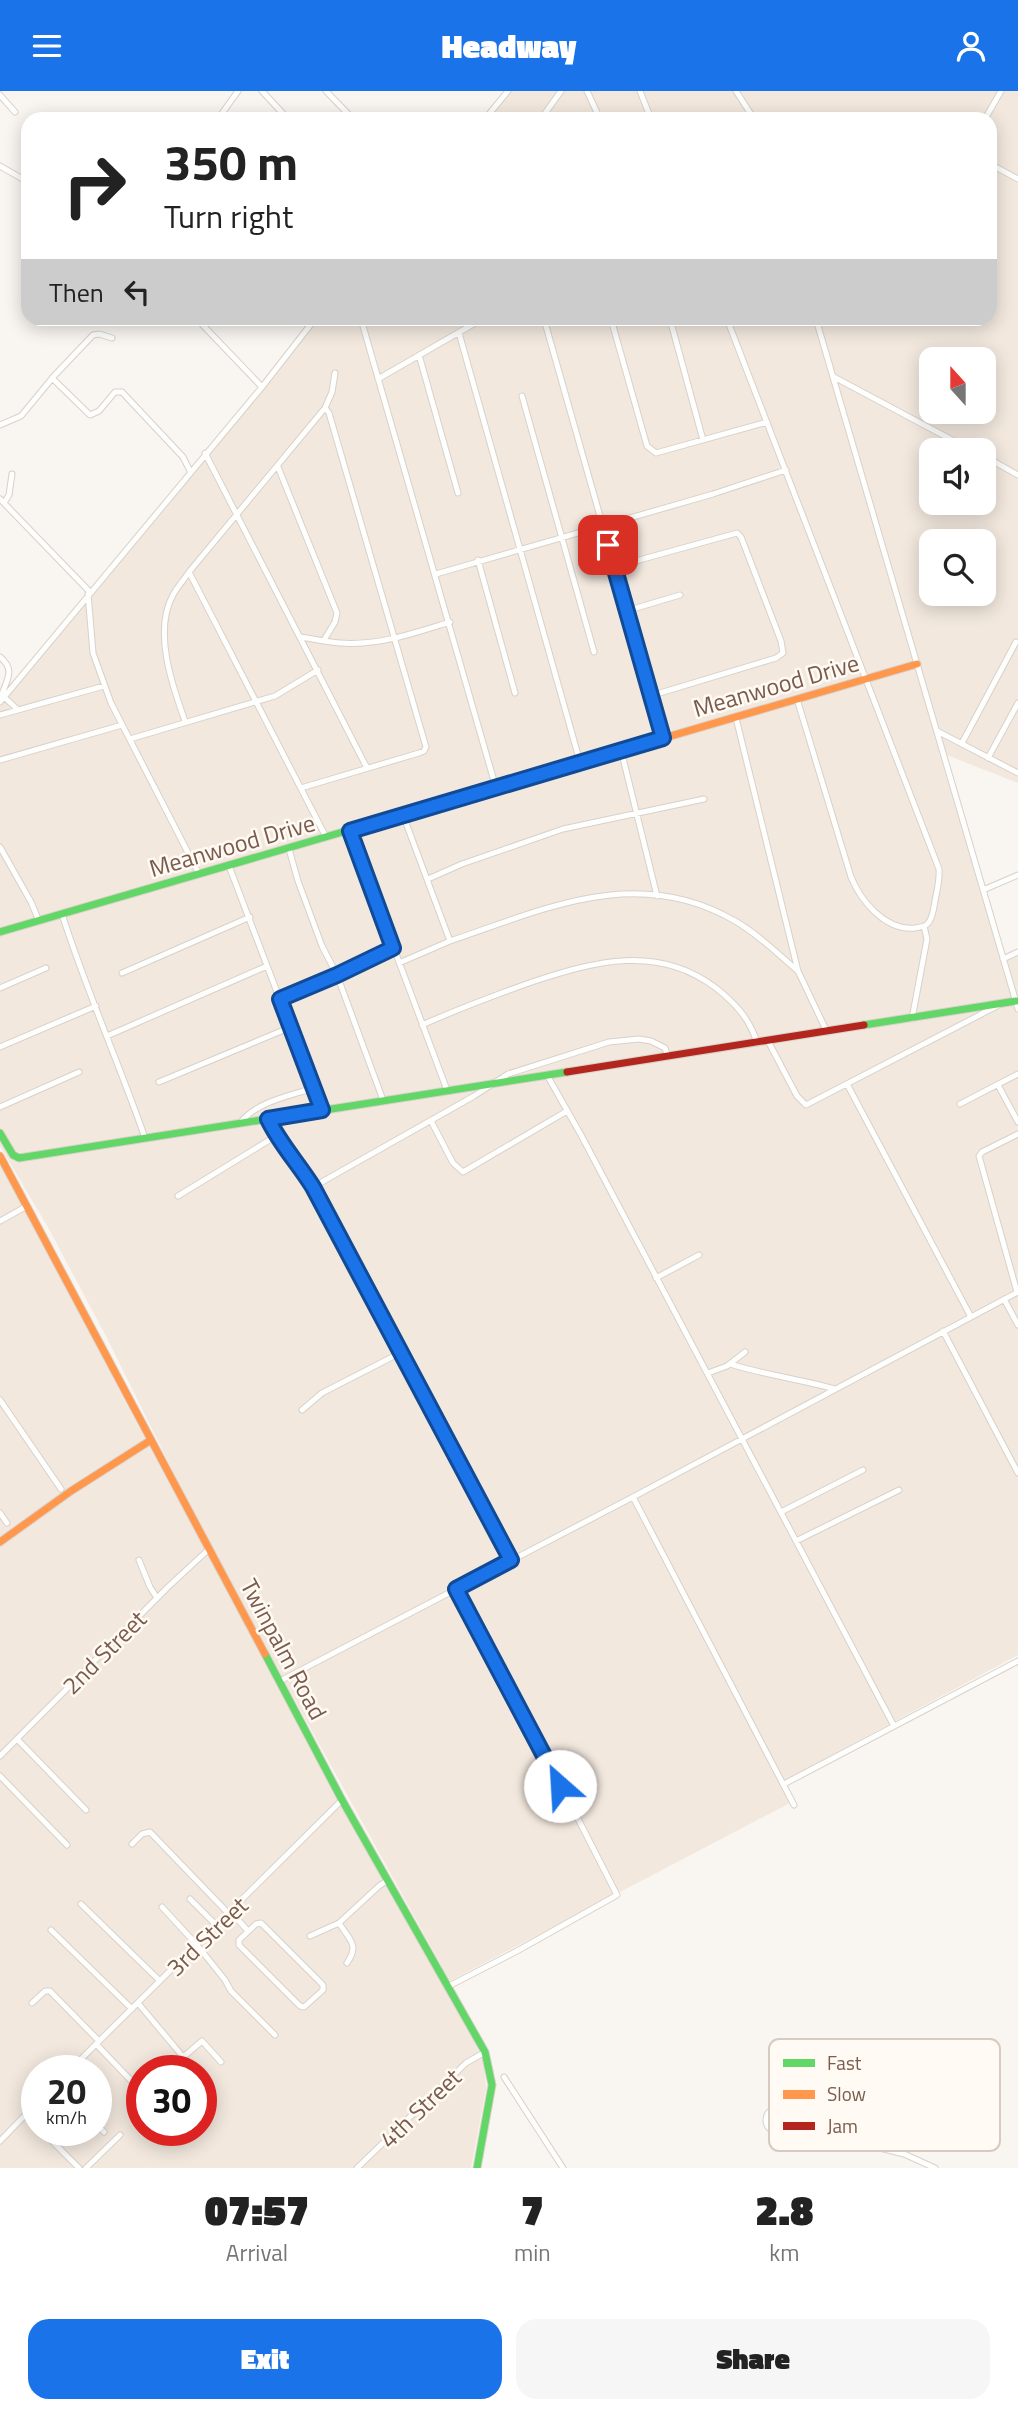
<!DOCTYPE html>
<html lang="en">
<head>
<meta charset="utf-8">
<style>
	body { margin:0; font-family:"Titillium Web",sans-serif; background:#f6f6f6; color:#222; height:100vh; display:flex; flex-direction:column; font-size:26px; white-space:nowrap }
	* { box-sizing:border-box; margin:0 }
	p { font-size:23px; color:#767676 }
	.icon { flex:none; width:38px; height:38px; fill:none; stroke:currentColor; stroke-width:2; stroke-linecap:round; stroke-linejoin:round }
	.map { position:relative; height:2077px; overflow:hidden }
	.details { display:flex; flex-direction:column; background:#fff; flex:1 }
	.details>* { flex:none }
	.guide { position:absolute; left:21px; top:21px; width:976px; height:214px; border-radius:21px; box-shadow:0 4px 18px #0003; background:#fff; color:#222; overflow:hidden }
	.needle { width:46px; rotate:339deg }
	.fabs { position:absolute; left:919px; top:256px; display:grid; gap:14px }
	.fabs a { display:grid; place-items:center; width:77px; height:77px; border-radius:14px; background:#fff; box-shadow:0 4px 18px #0003; font-size:35px }
	.speed { position:absolute; left:21px; top:1964px; display:flex; gap:14px; font-size:35px; font-weight:700; text-align:center }
	.speed>* { display:grid; place-content:center; width:91px; height:91px; border-radius:50%; background:#fff; box-shadow:0 4px 18px #0003; line-height:1 }
	.speed small { font-size:18px; font-weight:400 }
	.speed .limit { border:10px solid #d22; background:#fff; color:#111 }
	.pin { position:absolute; display:grid; place-items:center; width:60px; height:60px; color:#fff; margin:-30px; border-radius:14px; box-shadow:0 4px 10px #0006 }
	.me { position:absolute; width:77px; margin:-38px; rotate:334deg; stroke-linejoin:round; filter:drop-shadow(0 0 5px #0008) }
	.turn { display:flex; align-items:center; gap:24px; height:147px; padding:0 28px; font-size:32px }
	.turn .icon { width:91px; height:91px; stroke-width:2.5 }
	.turn b { display:block; font-size:49px; line-height:60px }
	.then { display:flex; align-items:center; height:66px; padding:0 28px; background:#0003; gap:14px; font-size:26px }
	.eta { display:flex; justify-content:space-evenly; align-items:center; height:119px; text-align:center }
	.eta b { font-size:42px; font-weight:800; line-height:49px }
	.button { display:flex; gap:14px; margin-top:auto; padding:14px 28px }
	.button a { flex:1; height:80px; border-radius:21px; background:#1a73e8; color:#fff; font-size:28px; font-weight:800; line-height:80px; text-align:center }
	.button a+a { background:#f6f6f6; color:#222 }
	header { display:flex; justify-content:space-between; align-items:center; height:91px; padding:0 28px; background:#1a73e8; color:#fff; font-size:32px; font-weight:800 }
	.map>svg:first-child { display:block }
	.residential { fill:#f2e8de; fill-rule:evenodd }
	.lines { fill:none; stroke-linecap:round; stroke-linejoin:round }
	.street-casing { stroke:#d7d1cb; stroke-width:7 }
	.fast-casing { stroke:#d9d2cb; stroke-width:9 }
	.slow-casing { stroke:#d9d2cb; stroke-width:9 }
	.jam-casing { stroke:#d9d2cb; stroke-width:9 }
	.street { stroke:#fefefd; stroke-width:5 }
	.fast { stroke:#63d668; stroke-width:7 }
	.slow { stroke:#ff974d; stroke-width:7 }
	.jam { stroke:#b3261e; stroke-width:7 }
	.route-casing { stroke:#114b97; stroke-width:18 }
	.route { stroke:#1a73e8; stroke-width:12 }
	.labels { text-anchor:middle; dominant-baseline:central; stroke-width:5; stroke-linejoin:round; paint-order:stroke }
	.street-label { font-size:24px; fill:#7a5c4d; stroke:#fffaf3 }
	.key { fill:#fffaf3; stroke:#d7cbc1; stroke-width:2 }
	.key-label { font-size:19px; fill:#7a5c4d }
</style>
</head>
<body>
<header><svg class="icon" aria-label="menu" viewBox="0 0 24 24"><path d="M4 6h16M4 12h16M4 18h16"/></svg>Headway<svg class="icon" aria-label="person" viewBox="0 0 24 24"><circle cx="12" cy="8" r="4"/><path d="M4 21q1-7 8-7t8 7"/></svg></header>
<div class="map">
<svg width="1018" height="2077" viewBox="0 0 1018 2077">
	<rect width="100%" height="100%" fill="#f9f5f0"/>
	<path class="residential" d="M508,0H1018V692L939,661L1001,869L1018,862V1564L787,1688L790,1712L450,1890L211,1457L107,1247L49,1138L0,1055V605L319,228H990V28H485ZM931,268H984V320H931ZM931,359H984V411H931ZM931,450H984V502H931Z
		M0,1064L27,1115L0,1131Z
		M24,1118L137,1333L375,1771L467,1934L484,1973L486,1998L471,2077H0V1133ZM37,1979H96V2039H37ZM142,1979H201V2039H142Z"/>
	<g class="lines">
		<defs>
			<path id="street" d="M262,0L288,28
				M326,0L353,28
				M587,0L600,28
				M640,0L651,28
				M736,0L754,28
				M0,4L15,21
				M218,28L238,0
				M485,28L508,0
				M541,28L561,0
				M985,28L1001,0
				M990,73L1018,88
				M0,75L28,91
				M197,228L262,296
				M361,228L496,697
				M544,228L663,647
				M611,228L647,355L656,362L767,331
				M670,228L703,349
				M727,228L939,778C940,789 937,799 935,810C934,816 933,825 929,831C926,836 920,836 915,837C885,840 861,810 851,786L797,608
				M816,228L1018,918
				M459,242L580,671
				M419,264L458,402
				M834,286L971,359
				M52,287L90,324L99,320L115,301H122L183,366L190,380
				M378,288L482,228
				M522,305L594,561
				M0,334L21,325L54,285L93,244L99,243L112,247
				M205,362L367,677
				M984,365L1018,384
				M278,376L337,522L335,531L324,549
				M0,408L90,501
				M4,412L9,404L12,383
				M478,469L515,602
				M614,476L737,442L741,446L781,550L783,562L776,567L650,605
				M436,483L713,403L786,379
				M88,503L93,562L111,612L199,783
				M626,520L680,504
				M301,546C314,548 327,551 340,552C378,555 414,542 450,531
				M0,566C17,580 5,590 1,607
				M4,606L17,618
				M0,611L262,296L315,228
				M0,624L104,595
				M736,627L798,880L827,941
				M185,630C172,594 153,540 173,504C177,496 184,489 189,481
				M937,640L1018,682
				M130,648L275,605L318,579
				M962,652L1016,551
				M621,659L657,805
				M988,667L1018,612
				M0,669L122,634
				M301,697L419,662L424,660L426,656L329,322L325,317
				M403,724L450,850C545,818 637,773 735,830C758,843 778,863 798,880
				M350,740L447,999
				M326,746L189,481L325,317L332,301L335,282
				M0,756L31,811L39,830
				M289,758L298,790L322,855L337,884L383,1009
				M229,775L322,1019
				M428,788L462,773L563,738L704,708
				M983,799L1018,784
				M62,823C86,899 119,972 145,1047
				M1003,868L1018,861
				M399,872L450,850
				M122,882L250,826
				M0,897L46,877
				M280,908L337,884L393,857
				M912,928L927,848L924,835
				M422,934C458,918 495,904 532,891C595,870 658,853 716,897C735,912 750,928 757,952
				M107,945L267,875
				M768,950L797,1005L806,1014L997,915
				M0,956L96,915
				M547,984L581,1044L894,1635
				M159,991L291,936
				M847,993L971,1226
				M998,994L1018,1031
				M960,1013L1018,983
				M0,1016L79,981
				M268,1028C280,1053 298,1072 313,1096L511,1469
				M431,1030L453,1072L463,1081L567,1020
				M240,1032C256,1011 289,1005 314,997
				M313,1096L474,1005L508,983L609,951L639,948L651,950L665,957L668,966
				M178,1105L276,1045
				M0,1130L27,1115
				M656,1187L699,1164
				M1017,1201L979,1065L982,1061L1018,1043
				M1004,1208L1018,1234
				M943,1240L1018,1382
				M730,1273C765,1284 800,1288 835,1298
				M708,1282L727,1275L745,1261
				M0,1309L61,1398
				M302,1319L322,1302L400,1262
				M633,1406L794,1714
				M781,1421L863,1379
				M0,1422L7,1432
				M796,1450L899,1399
				M139,1469L150,1496L157,1507
				M280,1590L633,1406L1018,1201
				M17,1648L86,1719
				M0,1665L168,1496L209,1458
				M0,1685L67,1754
				M784,1693L1018,1570
				M132,1753L142,1743L150,1741L229,1823
				M190,1808L217,1835
				M81,1813L160,1890
				M162,1816L197,1854L225,1889L231,1900L275,1944
				M231,1821L248,1840
				M261,1832L323,1894V1899L304,1916L300,1915L239,1854V1849L256,1833Z
				M339,1832C349,1848 360,1854 347,1872
				M51,1839L132,1918
				M310,1845L339,1832L379,1795L388,1789
				M447,1896L517,1860L617,1804L549,1671L456,1498
				M32,1912L45,1900H50L99,1950
				M138,1912L194,1979
				M96,1953L142,2001
				M182,1967L202,1950L221,1971
				M70,1979L342,1709
				M201,1985L211,1995L209,2006
				M504,1986L563,2077
				M766 2029a12 12 0 1 1 24 0a12 12 0 1 1-24 0Z
				M25,2024L37,2035
				M96,2033L104,2041
				M789,2034L904,2063L935,2077
				M41,2039L79,2077
				M0,2050L37,2012
				M86,2077L120,2044
				M357,2077L466,1972L485,1961"/>
			<path id="fast" d="M0,841L452,709
				M864,934L1016,910
				M0,1042L13,1064L19,1067L567,981
				M265,1563L342,1709L485,1961L492,1994L477,2077"/>
			<path id="slow" d="M452,709L917,573
				M0,1065L265,1563
				M0,1451L71,1400L151,1349"/>
			<path id="jam" d="M567,981L864,934"/>
		</defs>
		<use href="#street" class="street-casing"/>
		<use href="#fast" class="fast-casing"/>
		<use href="#slow" class="slow-casing"/>
		<use href="#jam" class="jam-casing"/>
		<use href="#street" class="street"/>
		<use href="#fast" class="fast"/>
		<use href="#slow" class="slow"/>
		<use href="#jam" class="jam"/>
	</g>
	<g class="lines">
		<defs>
			<path id="route" d="M560,1695L456,1498L511,1469L313,1096C298,1072 280,1053 268,1028L322,1019L280,908L337,884L393,857L350,740L663,647L608,454"/>
		</defs>
		<use href="#route" class="route-casing"/>
		<use href="#route" class="route"/>
	</g>
	<g class="labels">
		<g class="street-label">
			<text transform="translate(776 594) rotate(-16)">Meanwood Drive</text>
			<text transform="translate(232 754) rotate(-16)">Meanwood Drive</text>
			<text transform="translate(284 1558) rotate(62)">Twinpalm Road</text>
			<text transform="translate(104 1561) rotate(-45)">2nd Street</text>
			<text transform="translate(207 1845) rotate(-44)">3rd Street</text>
			<text transform="translate(420 2017) rotate(-44)">4th Street</text>
		</g>
	</g>
	<rect x="769" y="1948" width="231" height="112" rx="10" class="key"/>
	<rect x="783" y="1968" width="32" height="8" fill="#63d668"/>
	<rect x="783" y="1999" width="32" height="9" fill="#ff974d"/>
	<rect x="783" y="2031" width="32" height="8" fill="#b3261e"/>
	<g class="key-label">
		<text x="827" y="1979">Fast</text>
		<text x="827" y="2010">Slow</text>
		<text x="827" y="2042">Jam</text>
	</g>
</svg>
<div class="fabs">
<a><svg class="needle" viewBox="-14 -14 28 28"><path d="M0-13l5 13h-10z" fill="#e53935"/><path d="M0 13l5-13h-10z" fill="#767676"/></svg></a>
<a><svg class="icon" aria-label="sound" viewBox="0 0 24 24"><path d="M4 9h4l5-4v14l-5-4H4zM17 9q2 3 0 6"/></svg></a>
<a><svg class="icon" aria-label="search" viewBox="0 0 24 24"><circle cx="10" cy="10" r="6"/><path d="M15 15l6 6"/></svg></a>
</div>
<div class="speed"><div>20<small>km/h</small></div><div class="limit">30</div></div>
<div class="pin" style="left:608px;top:454px;background:#d93025"><svg class="icon" aria-label="arrive" viewBox="0 0 24 24"><path d="M6 21V4h12l-3 4 3 4H6"/></svg></div>
<svg class="me" style="left:560px;top:1695px" viewBox="-20 -20 40 40"><circle r="19" fill="#fff"/><path d="M0-13L10 11 0 6-10 11z" fill="#1a73e8"/></svg>
<div class="guide">
<div class="turn"><svg class="icon" aria-label="right" viewBox="0 0 24 24"><path d="M7 20v-9h11M14 6l5 5-5 5"/></svg><div><b>350 m</b>Turn right</div></div>
<div class="then">Then<svg class="icon" aria-label="left" viewBox="0 0 24 24"><path d="M17 20v-9H6M10 6l-5 5 5 5"/></svg></div>
</div>
</div>
<section class="details">
<div class="eta">
<div><b>07:57</b><p>Arrival</p></div>
<div><b>7</b><p>min</p></div>
<div><b>2.8</b><p>km</p></div>
</div>
<div class="button"><a>Exit</a><a>Share</a></div>
</section>
</body>
</html>
